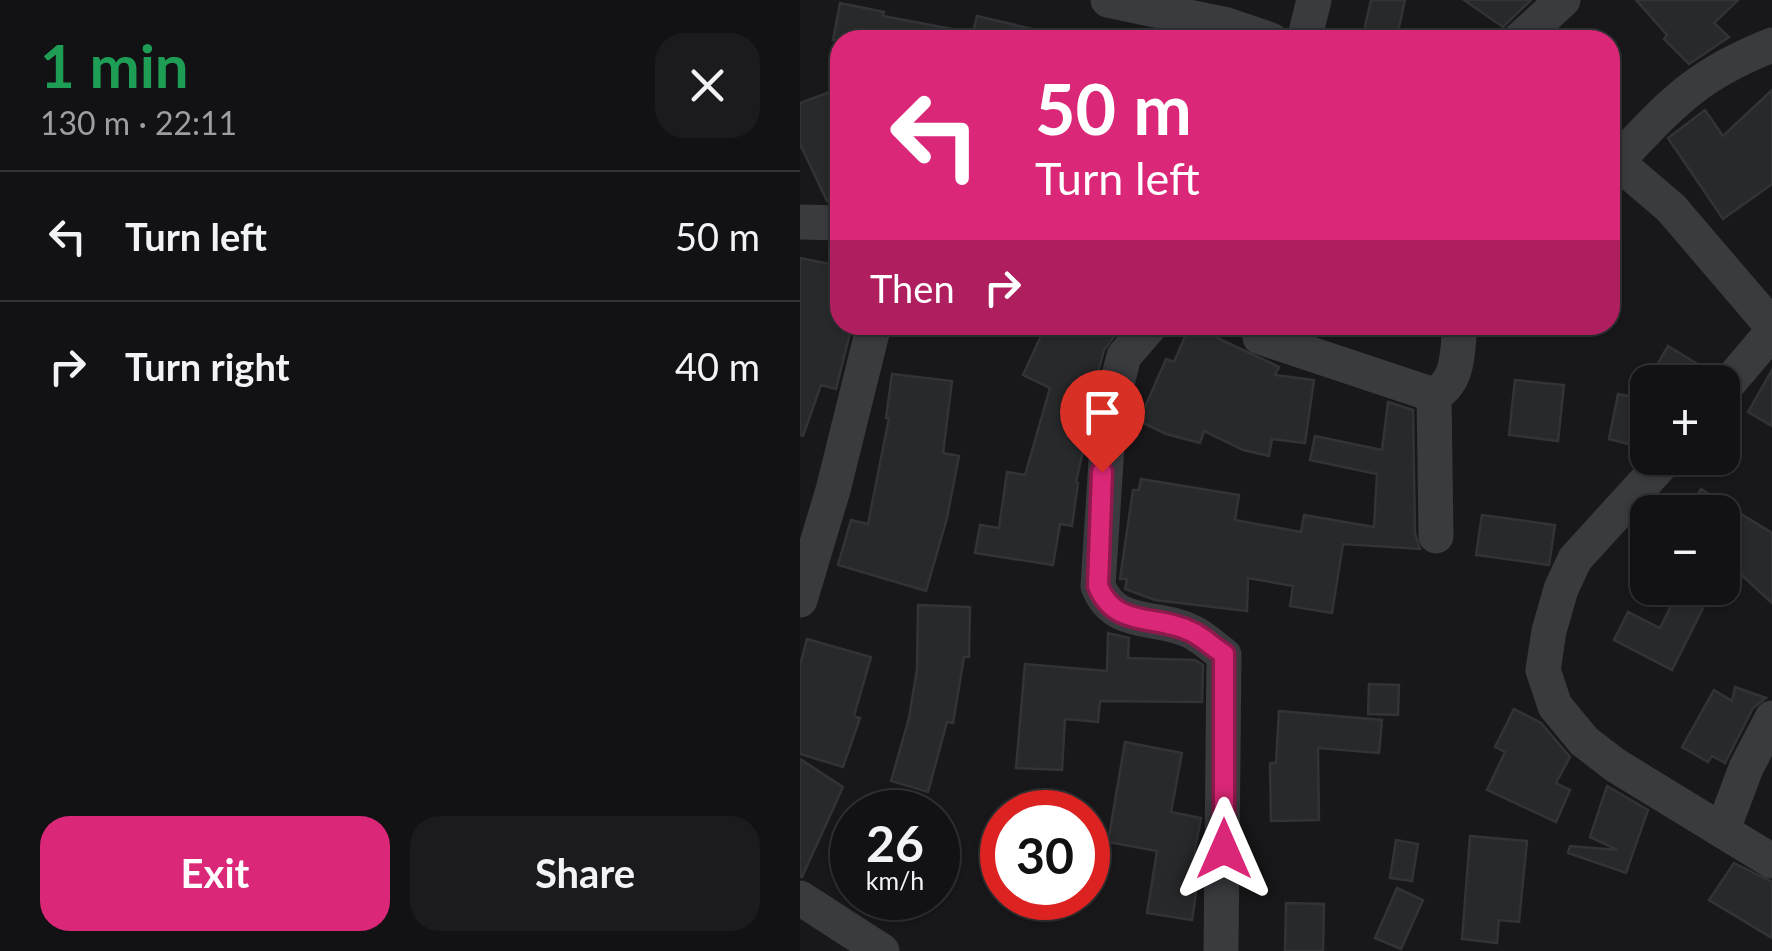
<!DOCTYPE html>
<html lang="en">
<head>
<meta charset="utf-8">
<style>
	body { margin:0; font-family:Lato,sans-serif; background:#1b1b1d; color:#f1f3f6; height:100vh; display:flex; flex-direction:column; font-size:38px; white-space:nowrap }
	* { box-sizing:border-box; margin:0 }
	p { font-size:32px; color:#9c9ea0 }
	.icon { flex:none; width:55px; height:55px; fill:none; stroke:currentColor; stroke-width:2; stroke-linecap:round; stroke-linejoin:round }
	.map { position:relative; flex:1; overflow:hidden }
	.details { display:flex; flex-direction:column; background:#121214; width:800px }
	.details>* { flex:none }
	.guide { position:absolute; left:30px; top:30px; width:790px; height:305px; border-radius:30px; box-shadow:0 2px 8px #0004,0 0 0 2px #313234; background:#db2777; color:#fff; overflow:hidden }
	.fabs { position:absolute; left:830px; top:365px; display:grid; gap:20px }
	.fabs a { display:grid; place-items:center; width:110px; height:110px; border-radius:20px; background:#121214; box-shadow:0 2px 8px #0004,0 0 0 2px #313234; font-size:50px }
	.speed { position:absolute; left:30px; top:790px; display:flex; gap:20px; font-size:50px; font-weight:700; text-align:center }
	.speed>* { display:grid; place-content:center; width:130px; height:130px; border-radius:50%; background:#121214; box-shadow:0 2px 8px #0004,0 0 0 2px #313234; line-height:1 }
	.speed small { font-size:25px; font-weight:400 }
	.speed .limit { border:15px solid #d22; background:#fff; color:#111 }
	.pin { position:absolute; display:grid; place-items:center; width:85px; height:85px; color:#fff; margin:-102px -42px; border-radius:50% 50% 50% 0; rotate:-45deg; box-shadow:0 0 10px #0007 }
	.pin .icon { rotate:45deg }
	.me { position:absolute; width:110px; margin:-55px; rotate:0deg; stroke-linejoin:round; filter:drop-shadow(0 0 8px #0008) }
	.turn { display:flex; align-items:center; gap:35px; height:210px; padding:0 40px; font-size:45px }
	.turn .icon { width:130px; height:130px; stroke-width:2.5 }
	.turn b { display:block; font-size:70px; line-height:85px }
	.then { display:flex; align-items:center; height:95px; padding:0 40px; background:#0003; gap:20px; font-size:38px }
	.round { display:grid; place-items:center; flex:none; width:105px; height:105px; border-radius:30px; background:#1b1b1d }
	.headline { display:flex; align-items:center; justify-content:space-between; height:170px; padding:0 40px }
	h1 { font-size:60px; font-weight:700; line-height:75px; color:#1e9e55 }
	.cta { display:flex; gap:20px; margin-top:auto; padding:20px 40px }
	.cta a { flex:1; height:115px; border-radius:30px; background:#db2777; color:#fff; font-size:40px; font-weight:700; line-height:115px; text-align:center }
	.cta a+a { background:#1b1b1d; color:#f1f3f6 }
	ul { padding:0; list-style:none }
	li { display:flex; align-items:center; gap:30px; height:130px; padding:0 40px; border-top:2px solid #313234 }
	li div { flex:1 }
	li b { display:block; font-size:38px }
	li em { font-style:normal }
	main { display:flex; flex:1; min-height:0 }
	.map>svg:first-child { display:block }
	.building { fill:#28292b; stroke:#323336; stroke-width:2.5 }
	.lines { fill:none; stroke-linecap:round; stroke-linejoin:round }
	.minor { stroke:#393b3f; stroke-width:35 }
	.route-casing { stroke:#8e194d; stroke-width:25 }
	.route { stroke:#db2777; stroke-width:18 }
</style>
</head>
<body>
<main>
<section class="details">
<div class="headline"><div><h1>1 min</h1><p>130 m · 22:11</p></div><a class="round"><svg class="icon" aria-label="close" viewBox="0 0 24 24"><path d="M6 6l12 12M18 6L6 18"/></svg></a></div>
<ul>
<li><svg class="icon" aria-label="left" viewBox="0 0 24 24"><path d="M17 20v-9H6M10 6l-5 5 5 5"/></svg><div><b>Turn left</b></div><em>50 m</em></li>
<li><svg class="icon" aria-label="right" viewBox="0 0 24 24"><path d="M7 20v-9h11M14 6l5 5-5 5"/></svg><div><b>Turn right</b></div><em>40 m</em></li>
</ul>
<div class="cta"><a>Exit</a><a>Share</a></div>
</section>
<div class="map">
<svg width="972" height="951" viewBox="0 0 972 951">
	<rect width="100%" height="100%" fill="#18181a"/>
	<path class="building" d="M571,0H605L596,40H562Z
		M664,0H731L703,27Z
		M836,0H938L914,23L929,37L889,64L864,39L867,35Z
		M40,3L84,12L83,16L158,30L157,40H33Z
		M177,16L245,32L244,40H171Z
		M40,88V202L27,201L0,144V103Z
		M972,90V184L923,219L868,138L905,110L923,136Z
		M0,258L40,266V325H52L36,389L21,385L3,436L0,435Z
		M246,325H323L304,350L291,399L276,430L287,433L276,482L278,483L272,526L260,524L253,565L175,553L180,525L199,528L207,472L225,475L250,388L223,375Z
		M390,325L479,367L475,375L514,380L505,443L472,439L469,456L443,450L404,431L400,443L366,434L339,421L366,359L374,362Z
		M868,346L911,372L903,382H847Z
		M972,370V426L948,412Z
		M92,374L152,381L143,453L159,456L147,518L126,591L38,565L51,520L68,524L89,418H86Z
		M715,380L764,385L758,441L709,435Z
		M818,394L838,398L828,444L809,439Z
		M588,402L613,410L615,533L620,549L543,544L532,613L490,606L493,586L448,578L447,611L355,600L325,589L327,579H320L333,490H339L341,479L439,495L435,520L501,532L504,515L574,527L577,474L510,460L515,436L582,450Z
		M901,489L972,533V603L922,557V512H887Z
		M682,515L755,525L749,565L676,555Z
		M880,588H913L872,670L814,640L828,612L860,628Z
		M118,605L170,607L169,657H164L153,723L147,722L128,792L91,781L109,718L117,669Z
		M308,633L329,638L328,658L395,660L403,665L402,702L300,701L298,722L265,719L262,770L216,768L225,664L307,671Z
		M7,639L71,657L54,716L60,718L43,767L0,754V665Z
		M569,684L599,685L598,715L568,714Z
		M935,687L966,698L953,708L925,763L912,756L908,762L882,747L914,690L932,701Z
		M714,709L741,723L770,757L756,783L770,790L756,822L687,790L705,752L695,747Z
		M479,711L582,720L579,753L518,748L519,820L471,821L470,763H476Z
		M325,742L382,753L371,812L401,818L391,872L399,873L392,920L347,913L357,851L308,842Z
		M0,759L43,787L2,877H0Z
		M807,786L848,810L826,873L768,853L770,846L818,850L790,837Z
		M670,836L727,841L719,922L699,920L697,943L662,939Z
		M596,840L618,844L612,881L590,878Z
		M934,863L972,882V938L909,900Z
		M597,888L623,900L601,949L575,938Z
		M486,903L524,904L523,951H485Z"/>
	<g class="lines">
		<path class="minor" d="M308,0L427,25L471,40
			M504,40L514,0
			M719,40L763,0
			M810,156L871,208L972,326
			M817,161C872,103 896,75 972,45
			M0,222L40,223
			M351,325L324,356L309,415L298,586C315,629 357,614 392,632C403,637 414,648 424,655L421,951
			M458,325L460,337L634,395C660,381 657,351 660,325
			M922,391L972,332
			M634,395L636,536
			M867,458L775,559L761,589L749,631L743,670L755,706L784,741L815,765L972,861
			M0,600L33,490L74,325
			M923,829L946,768L972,718
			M0,898L82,951"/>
	</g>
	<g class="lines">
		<defs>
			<path id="route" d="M302,472L298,586C315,629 357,614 392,632C403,637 414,648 424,654V849"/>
		</defs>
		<use href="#route" class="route-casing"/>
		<use href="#route" class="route"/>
	</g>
</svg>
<div class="fabs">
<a>+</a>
<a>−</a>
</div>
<div class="speed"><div>26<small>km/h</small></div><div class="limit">30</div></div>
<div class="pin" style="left:302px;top:472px;background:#d93025"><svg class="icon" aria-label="arrive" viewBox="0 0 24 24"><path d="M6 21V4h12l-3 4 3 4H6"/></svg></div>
<svg class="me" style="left:424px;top:849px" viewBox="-20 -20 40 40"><path d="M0-17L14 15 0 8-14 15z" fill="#db2777" stroke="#fff" stroke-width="4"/></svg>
<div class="guide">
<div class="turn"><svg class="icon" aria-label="left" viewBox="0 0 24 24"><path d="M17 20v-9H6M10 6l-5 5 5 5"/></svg><div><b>50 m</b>Turn left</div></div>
<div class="then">Then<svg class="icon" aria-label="right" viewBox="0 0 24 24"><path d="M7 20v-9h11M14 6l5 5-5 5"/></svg></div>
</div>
</div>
</main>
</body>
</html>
